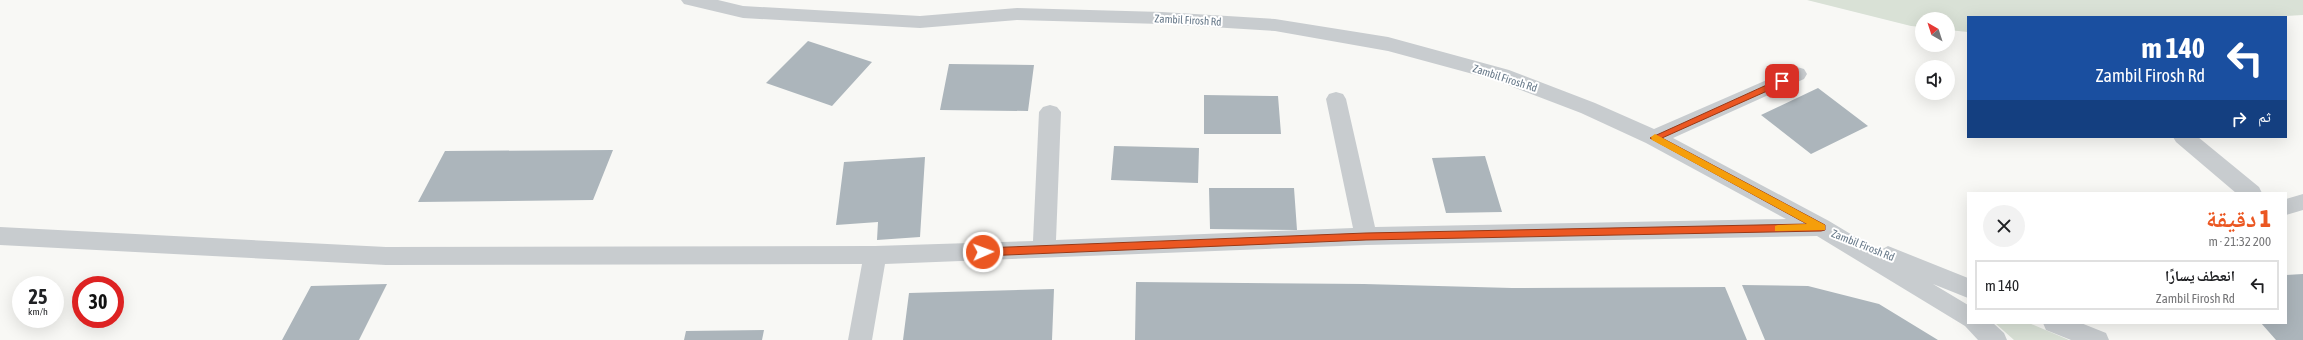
<!DOCTYPE html>
<html lang="ar">
<head>
<meta charset="utf-8">
<style>
	body { margin:0; font-family:"Asap Condensed","Noto Naskh Arabic",sans-serif; background:#f2f2f2; color:#202124; direction:rtl; height:100vh; display:flex; flex-direction:column; font-size:15px; white-space:nowrap }
	* { box-sizing:border-box; margin:0 }
	p { font-size:13px; color:#757577 }
	.icon { flex:none; width:22px; height:22px; fill:none; stroke:currentColor; stroke-width:2; stroke-linecap:round; stroke-linejoin:round }
	.map { position:relative; flex:1; overflow:hidden; direction:ltr }
	.drawer { position:absolute; left:1967px; top:192px; width:320px; height:132px; display:flex; flex-direction:column; background:#fff; border-radius:0px; box-shadow:0 4px 16px #0002; direction:rtl }
	.drawer>* { flex:none }
	.guide { position:absolute; left:1967px; top:16px; width:320px; height:122px; border-radius:0px; box-shadow:0 4px 16px #0002; direction:rtl; background:#1a4fa0; color:#fff; overflow:hidden }
	.needle { width:26px; rotate:321deg }
	.tools { position:absolute; left:1915px; top:12px; display:grid; gap:8px }
	.tools a { display:grid; place-items:center; width:40px; height:40px; border-radius:50%; background:#fff; box-shadow:0 4px 16px #0002; font-size:20px }
	.speed { position:absolute; left:12px; top:276px; display:flex; gap:8px; font-size:20px; font-weight:700; text-align:center }
	.speed>* { display:grid; place-content:center; width:52px; height:52px; border-radius:50%; background:#fff; box-shadow:0 4px 16px #0002; line-height:1 }
	.speed small { font-size:10px; font-weight:400 }
	.speed .limit { border:6px solid #d22; background:#fff; color:#111 }
	.pin { position:absolute; display:grid; place-items:center; width:34px; height:34px; color:#fff; margin:-17px; border-radius:8px; box-shadow:0 2px 6px #0006 }
	.me { position:absolute; width:44px; margin:-22px; rotate:88deg; stroke-linejoin:round; filter:drop-shadow(0 0 3px #0008) }
	.turn { display:flex; align-items:center; gap:14px; height:84px; padding:0 16px; font-size:18px }
	.turn .icon { width:52px; height:52px; stroke-width:2.5 }
	.turn b { display:block; font-size:28px; line-height:34px }
	.then { display:flex; align-items:center; height:38px; padding:0 16px; background:#0003; gap:8px; font-size:15px }
	.round { display:grid; place-items:center; flex:none; width:42px; height:42px; border-radius:21px; background:#f2f2f2 }
	.overview { display:flex; align-items:center; justify-content:space-between; height:68px; padding:0 16px }
	h1 { font-size:24px; font-weight:800; line-height:30px; color:#eb5722 }
	ul { padding:0; list-style:none }
	li { display:flex; align-items:center; gap:12px; height:50px; margin:0 8px 6px; padding:0 8px; border:2px solid #e0e0e0; border-radius:0px }
	li div { flex:1 }
	li b { display:block; font-size:15px }
	li em { font-style:normal }
	.map>svg:first-child { display:block }
	.green { fill:#d9e1d6 }
	.building { fill:#acb5bb }
	.lines { fill:none; stroke-linecap:round; stroke-linejoin:round }
	.minor { fill:#c8cccf; fill-rule:evenodd }
	.route { fill:#eb5722; stroke:#993916 }
	.slow { fill:#f59e0b }
	.labels { text-anchor:middle; dominant-baseline:central; stroke-width:4; stroke-linejoin:round; paint-order:stroke }
	.street-label { font-size:11px; fill:#667888; stroke:#fff }
</style>
</head>
<body>
<div class="map">
<svg width="2303" height="340" viewBox="0 0 2303 340">
	<rect width="100%" height="100%" fill="#f8f8f5"/>
	<path class="green" d="M1807,0H2303V15L2268,17H1968V32L1948,30V19H1922V27L1911,26Z
		M1995,323H2029L2069,340H2014Z"/>
	<path class="building" d="M808,41L872,62L832,106L766,83Z
		M949,64L1034,65L1028,111L940,110Z
		M1818,88L1868,126L1811,154L1761,115Z
		M1204,95L1278,96L1281,134H1204Z
		M1114,146L1199,148L1198,183L1111,180Z
		M613,150L593,200L418,202L445,151Z
		M1485,156L1502,212L1446,213L1432,158Z
		M925,157L920,237L877,240L878,222L836,225L844,162Z
		M1209,188H1294L1297,230L1210,229Z
		M2303,274V340H2276L2261,323H2286V275Z
		M1136,282L1364,284L1512,288L1725,287L1747,340H1135Z
		M387,284L359,340H282L311,286Z
		M1742,285L1808,286L1879,304L1938,340H1765Z
		M1054,289L1052,340H903L909,293Z
		M764,330L762,340H684L686,331Z"/>
	<g class="lines">
		<path class="minor" d="M681,0H718L743,6L920,16L1017,8L1162,12L1275,19L1388,37L1509,70L1595,103L1654,129L1797,67L1804,69L1807,74L1804,79L1673,138L1829,221L1879,251L1888,246L1968,278V298L1933,284L1968,305V323H1993L2004,333L2007,340H1978L1965,326L1817,236L1366,245L885,264L872,340H848L862,264L386,265L0,245V227L386,247L875,246L1033,241L1039,112L1043,107L1050,105L1057,107L1061,112L1056,240L1353,228L1326,99L1329,94L1336,92L1343,94L1346,99L1375,227L1786,219L1646,143L1581,113L1495,80L1388,51L1275,31L1162,24L1017,20L920,28L743,18L684,4Z
			M2173,137H2198L2259,187L2262,193H2236L2176,142Z
			M2303,194V210L2286,215V199Z
			M2043,323H2081L2106,333L2109,340H2071L2046,330Z"/>
	</g>
	<path class="route" d="M1782,78L1785,79V83L1662,138L1825,225V230L1821,231L1366,240L983,256L978,252L983,248L1366,233L1807,224L1650,138Z"/>
	<path class="slow" d="M1655,134L1825,225V230L1775,231V226L1778,225L1807,224L1652,140L1651,137Z"/>
	<g class="labels">
		<g class="street-label">
			<text transform="translate(1188 20) rotate(3)">Zambil Firosh Rd</text>
			<text transform="translate(1505 78) rotate(18)">Zambil Firosh Rd</text>
			<text transform="translate(1863 245) rotate(22)">Zambil Firosh Rd</text>
		</g>
	</g>
</svg>
<div class="tools">
<a><svg class="needle" viewBox="-14 -14 28 28"><path d="M0-13l5 13h-10z" fill="#e53935"/><path d="M0 13l5-13h-10z" fill="#757577"/></svg></a>
<a><svg class="icon" aria-label="sound" viewBox="0 0 24 24"><path d="M4 9h4l5-4v14l-5-4H4zM17 9q2 3 0 6"/></svg></a>
</div>
<div class="speed"><div>25<small>km/h</small></div><div class="limit">30</div></div>
<div class="pin" style="left:1782px;top:81px;background:#d93025"><svg class="icon" aria-label="arrive" viewBox="0 0 24 24"><path d="M6 21V4h12l-3 4 3 4H6"/></svg></div>
<svg class="me" style="left:983px;top:252px" viewBox="-20 -20 40 40"><circle r="17" fill="#eb5722" stroke="#fff" stroke-width="3"/><path d="M0-11L8 9 0 5-8 9z" fill="#fff"/></svg>
<div class="guide">
<div class="turn"><svg class="icon" aria-label="left" viewBox="0 0 24 24"><path d="M17 20v-9H6M10 6l-5 5 5 5"/></svg><div><b>140 m</b>Zambil Firosh Rd</div></div>
<div class="then">ثم<svg class="icon" aria-label="right" viewBox="0 0 24 24"><path d="M7 20v-9h11M14 6l5 5-5 5"/></svg></div>
</div>
<section class="drawer">
<div class="overview"><div><h1>1 دقيقة</h1><p>200 m · 21:32</p></div><a class="round"><svg class="icon" aria-label="close" viewBox="0 0 24 24"><path d="M6 6l12 12M18 6L6 18"/></svg></a></div>
<ul>
<li><svg class="icon" aria-label="left" viewBox="0 0 24 24"><path d="M17 20v-9H6M10 6l-5 5 5 5"/></svg><div><b>انعطف يسارًا</b><p>Zambil Firosh Rd</p></div><em>140 m</em></li>
</ul>
</section>
</div>
</body>
</html>
